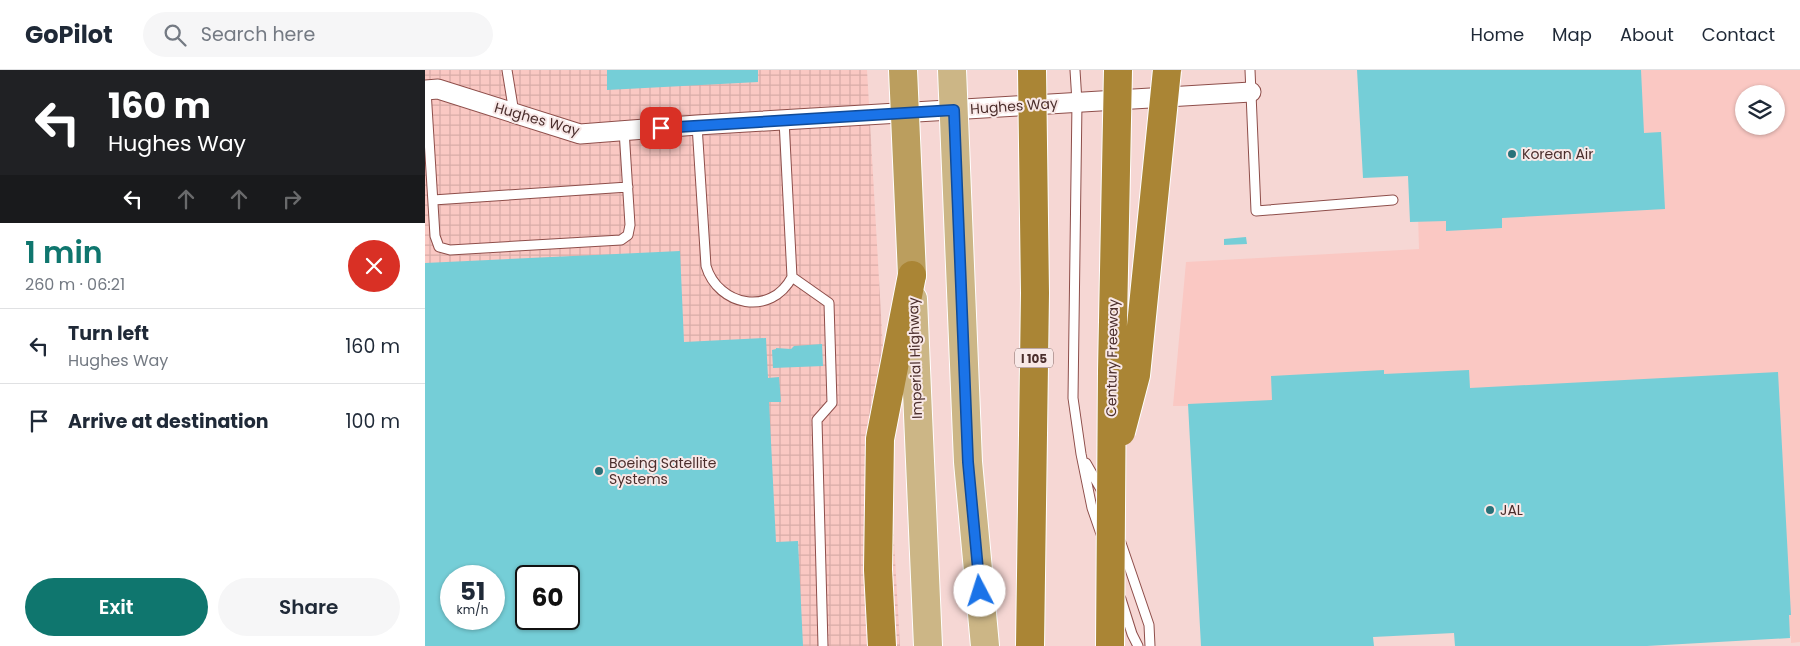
<!DOCTYPE html>
<html lang="en">
<head>
<meta charset="utf-8">
<style>
	body { margin:0; font-family:Poppins,sans-serif; background:#f6f6f7; color:#1f2937; height:100vh; display:flex; flex-direction:column; font-size:19px; white-space:nowrap }
	* { box-sizing:border-box; margin:0 }
	p { font-size:16px; color:#747a83 }
	.icon { flex:none; width:28px; height:28px; fill:none; stroke:currentColor; stroke-width:2; stroke-linecap:round; stroke-linejoin:round }
	.map { position:relative; flex:1; overflow:hidden }
	.panel { display:flex; flex-direction:column; background:#fff; width:425px }
	.panel>* { flex:none }
	.banner { background:#202124; color:#fff; overflow:hidden }
	.tools { position:absolute; left:1310px; top:15px; display:grid; gap:10px }
	.tools a { display:grid; place-items:center; width:50px; height:50px; border-radius:50%; background:#fff; box-shadow:0 1px 4px #0004; font-size:25px }
	.speed { position:absolute; left:15px; top:495px; display:flex; gap:10px; font-size:25px; font-weight:700; text-align:center }
	.speed>* { display:grid; place-content:center; width:65px; height:65px; border-radius:50%; background:#fff; box-shadow:0 1px 4px #0004; line-height:1 }
	.speed small { font-size:12px; font-weight:400 }
	.speed .limit { border:2px solid #111; border-radius:8px; background:#fff; color:#111 }
	.pin { position:absolute; display:grid; place-items:center; width:42px; height:42px; color:#fff; margin:-21px; border-radius:10px; box-shadow:0 2px 8px #0006 }
	.me { position:absolute; width:55px; margin:-28px; rotate:355deg; stroke-linejoin:round; filter:drop-shadow(0 0 4px #0008) }
	.turn { display:flex; align-items:center; gap:18px; height:105px; padding:0 25px; font-size:22px }
	.turn .icon { width:65px; height:65px; stroke-width:2.5 }
	.turn b { display:block; font-size:35px; line-height:42px }
	.lanes { display:flex; align-items:center; height:48px; padding:0 25px; background:#0003; justify-content:center; gap:25px; direction:ltr }
	.lanes .off { opacity:.35 }
	.round { display:grid; place-items:center; flex:none; width:52px; height:52px; border-radius:26px; background:#f6f6f7 }
	.overview { display:flex; align-items:center; justify-content:space-between; height:85px; padding:0 25px }
	h1 { font-size:30px; font-weight:600; line-height:38px; color:#0f766e }
	.action { display:flex; gap:10px; margin-top:auto; padding:10px 25px }
	.action a { flex:1; height:58px; border-radius:30px; background:#0f766e; color:#fff; font-size:20px; font-weight:600; line-height:58px; text-align:center }
	.action a+a { background:#f6f6f7; color:#1f2937 }
	ul { padding:0; list-style:none }
	li { display:flex; align-items:center; gap:15px; height:75px; padding:0 25px; border-top:1px solid #e0e1e3 }
	li div { flex:1 }
	li b { display:block; font-size:19px }
	li em { font-style:normal }
	header { display:flex; align-items:center; gap:30px; box-sizing:border-box; height:70px; padding:0 25px; background:#fff; border-bottom:1px solid #e0e1e3 }
	header strong { font-size:24px }
	nav { display:flex; gap:28px; margin-inline-start:auto; font-size:18px }
	.search { width:350px; height:45px; background:#f6f6f7; display:flex; align-items:center; gap:12px; box-sizing:border-box; padding:0 18px; border-radius:28px; color:#747a83; font-size:19px }
	main { display:flex; flex:1; min-height:0 }
	.map>svg:first-child { display:block }
	.built { fill:#fac8c3; fill-rule:evenodd }
	.industrial { fill:url(#industrial-grid); fill-rule:evenodd }
	.building { fill:#75ced7; fill-rule:evenodd }
	.lines { fill:none; stroke-linecap:round; stroke-linejoin:round }
	.service-casing { stroke:#8e4e4a; stroke-width:11 }
	.minor-casing { stroke:#8e4e4a; stroke-width:21 }
	.primary-casing { stroke:#fff; stroke-width:30 }
	.trunk-casing { stroke:#fff; stroke-width:30 }
	.motorway-casing { stroke:#fff; stroke-width:30 }
	.service { stroke:#fff; stroke-width:9 }
	.minor { stroke:#fff; stroke-width:19 }
	.primary { stroke:#ccb686; stroke-width:28 }
	.trunk { stroke:#bb9e5e; stroke-width:28 }
	.motorway { stroke:#aa8535; stroke-width:28 }
	.motorway-bridge-casing { stroke:#fff; stroke-width:30; stroke-linecap:butt }
	.motorway-bridge { stroke:#aa8535; stroke-width:28 }
	.route-casing { stroke:#114b97; stroke-width:12 }
	.route { stroke:#1a73e8; stroke-width:9 }
	.poi-dot { fill:#297279; stroke:#f8e8e7; stroke-width:2 }
	.labels { text-anchor:middle; dominant-baseline:central; stroke-width:4; stroke-linejoin:round; paint-order:stroke }
	.shield { fill:#f8e8e7; stroke:#7f6664; stroke-width:1 }
	.shield-label { font-size:12px; font-weight:bold; fill:#4b2e2c }
	.street-label { font-size:14px; fill:#4b2e2c; stroke:#f8e8e7 }
	.poi-label { font-size:14px; fill:#4b2e2c; stroke:#f8e8e7; text-anchor:start }
</style>
</head>
<body>
<header>
<strong>GoPilot</strong>
<div class="search"><svg class="icon" aria-label="search" viewBox="0 0 24 24"><circle cx="10" cy="10" r="6"/><path d="M15 15l6 6"/></svg>Search here</div>
<nav><a>Home</a><a>Map</a><a>About</a><a>Contact</a></nav>
</header>
<main>
<section class="panel">
<div class="banner">
<div class="turn"><svg class="icon" aria-label="left" viewBox="0 0 24 24"><path d="M17 20v-9H6M10 6l-5 5 5 5"/></svg><div><b>160 m</b>Hughes Way</div></div>
<div class="lanes"><svg class="icon" aria-label="left" viewBox="0 0 24 24"><path d="M17 20v-9H6M10 6l-5 5 5 5"/></svg><svg class="icon off" aria-label="ahead" viewBox="0 0 24 24"><path d="M12 20V5M6 11l6-6 6 6"/></svg><svg class="icon off" aria-label="ahead" viewBox="0 0 24 24"><path d="M12 20V5M6 11l6-6 6 6"/></svg><svg class="icon off" aria-label="right" viewBox="0 0 24 24"><path d="M7 20v-9h11M14 6l5 5-5 5"/></svg></div>
</div>
<div class="overview"><div><h1>1 min</h1><p>260 m · 06:21</p></div><a class="round" style="background:#d93025;color:#fff"><svg class="icon" aria-label="close" viewBox="0 0 24 24"><path d="M6 6l12 12M18 6L6 18"/></svg></a></div>
<ul>
<li><svg class="icon" aria-label="left" viewBox="0 0 24 24"><path d="M17 20v-9H6M10 6l-5 5 5 5"/></svg><div><b>Turn left</b><p>Hughes Way</p></div><em>160 m</em></li>
<li><svg class="icon" aria-label="arrive" viewBox="0 0 24 24"><path d="M6 21V4h12l-3 4 3 4H6"/></svg><div><b>Arrive at destination</b></div><em>100 m</em></li>
</ul>
<div class="action"><a>Exit</a><a>Share</a></div>
</section>
<div class="map">
<svg width="1375" height="576" viewBox="0 0 1375 576">
	<defs>
		<pattern id="industrial-grid" width="8" height="8" patternUnits="userSpaceOnUse" patternTransform="scale(1.25)"><rect width="8" height="8" fill="#fac8c3"/><path d="M0 4h8M4 0v8" fill="none" stroke="#d8aca8"/></pattern>
	</defs>
	<rect width="100%" height="100%" fill="#f6d7d4"/>
	<path class="built" d="M1096,0H1375V572L1366,573V566L1355,567L764,336H748L761,192L994,179L993,144ZM1319,24H1351V56H1319Z"/>
	<path class="industrial" d="M0,0H442L475,576H0ZM26,506H69V549H26ZM101,506H144V549H101Z"/>
	<path class="building" d="M182,0H333V12L182,20Z
		M932,0H1216L1219,63L1236,62L1240,139L1077,148V158L1021,161V151L985,152L983,106L938,108Z
		M821,167L822,174L799,175V169Z
		M255,181L259,272L341,268L343,308L354,307L356,332H344L351,472L373,471L378,576H0V193ZM26,506H69V549H26ZM101,506H144V549H101Z
		M397,274L398,296L348,298L347,280L351,279V278L366,279L369,276Z
		M959,300V304L1044,300L1045,318L1353,302L1366,545H1364L1365,568L1222,576H1030L1029,563L948,567L949,576H776L763,334L847,330L846,306Z"/>
	<g class="lines">
		<defs>
			<path id="service" d="M82,0L89,43
				M650,0L652,32L648,328L656,384L667,438L676,464
				M825,0L831,141L968,130
				M1,20L10,166L14,177L25,180L196,170L203,165L205,155L199,60
				M272,55L281,196C293,236 346,247 367,207L359,50
				M8,130L203,117
				M367,207L404,233L407,333L392,350L398,576
				M661,393L678,423
				M696,473L724,555L725,576
				M696,529L707,564L713,576"/>
			<path id="minor" d="M0,20L13,19L155,64L272,55L826,22"/>
			<path id="primary" d="M527,0L543,392L560,576
				M488,229L503,576"/>
			<path id="trunk" d="M478,0L487,205"/>
			<path id="motorway" d="M457,576L453,500L455,369L487,205"/>
		</defs>
		<use href="#service" class="service-casing"/>
		<use href="#minor" class="minor-casing"/>
		<use href="#primary" class="primary-casing"/>
		<use href="#trunk" class="trunk-casing"/>
		<use href="#motorway" class="motorway-casing"/>
		<use href="#service" class="service"/>
		<use href="#minor" class="minor"/>
		<use href="#primary" class="primary"/>
		<use href="#trunk" class="trunk"/>
		<use href="#motorway" class="motorway"/>
		<defs>
			<path id="motorway-bridge" d="M696,362L711,305L742,0
				M605,576L610,223L607,0
				M685,576L687,301L693,0"/>
		</defs>
		<use href="#motorway-bridge" class="motorway-bridge-casing"/>
		<use href="#motorway-bridge" class="motorway-bridge"/>
	</g>
	<g class="lines">
		<defs>
			<path id="route" d="M236,58L529,40L543,392L555,521"/>
		</defs>
		<use href="#route" class="route-casing"/>
		<use href="#route" class="route"/>
	</g>
	<g class="poi-dot">
		<circle cx="1087" cy="84" r="5"/>
		<circle cx="174" cy="401" r="5"/>
		<circle cx="1065" cy="440" r="5"/>
	</g>
	<g class="labels">
		<rect class="shield" x="590" y="278.5" width="38" height="19" rx="4"/>
		<g class="shield-label">
			<text x="609" y="288">I 105</text>
		</g>
		<g class="street-label">
			<text transform="translate(589 36) rotate(-4)">Hughes Way</text>
			<text transform="translate(112 49) rotate(16)">Hughes Way</text>
			<text transform="translate(490 288) rotate(-92)">Imperial Highway</text>
			<text transform="translate(687 288) rotate(-89)">Century Freeway</text>
		</g>
		<g class="poi-label">
			<text x="1097" y="84">Korean Air</text>
			<text x="184" y="393">Boeing Satellite<tspan x="184" dy="16">Systems</tspan></text>
			<text x="1075" y="440">JAL</text>
		</g>
	</g>
</svg>
<div class="tools">
<a><svg class="icon" aria-label="layers" viewBox="0 0 24 24"><path d="M12 4l9 5-9 5-9-5zM3 14l9 5 9-5"/></svg></a>
</div>
<div class="speed"><div>51<small>km/h</small></div><div class="limit">60</div></div>
<div class="pin" style="left:236px;top:58px;background:#d93025"><svg class="icon" aria-label="arrive" viewBox="0 0 24 24"><path d="M6 21V4h12l-3 4 3 4H6"/></svg></div>
<svg class="me" style="left:555px;top:521px" viewBox="-20 -20 40 40"><circle r="19" fill="#fff"/><path d="M0-13L10 11 0 6-10 11z" fill="#1a73e8"/></svg>
</div>
</main>
</body>
</html>
